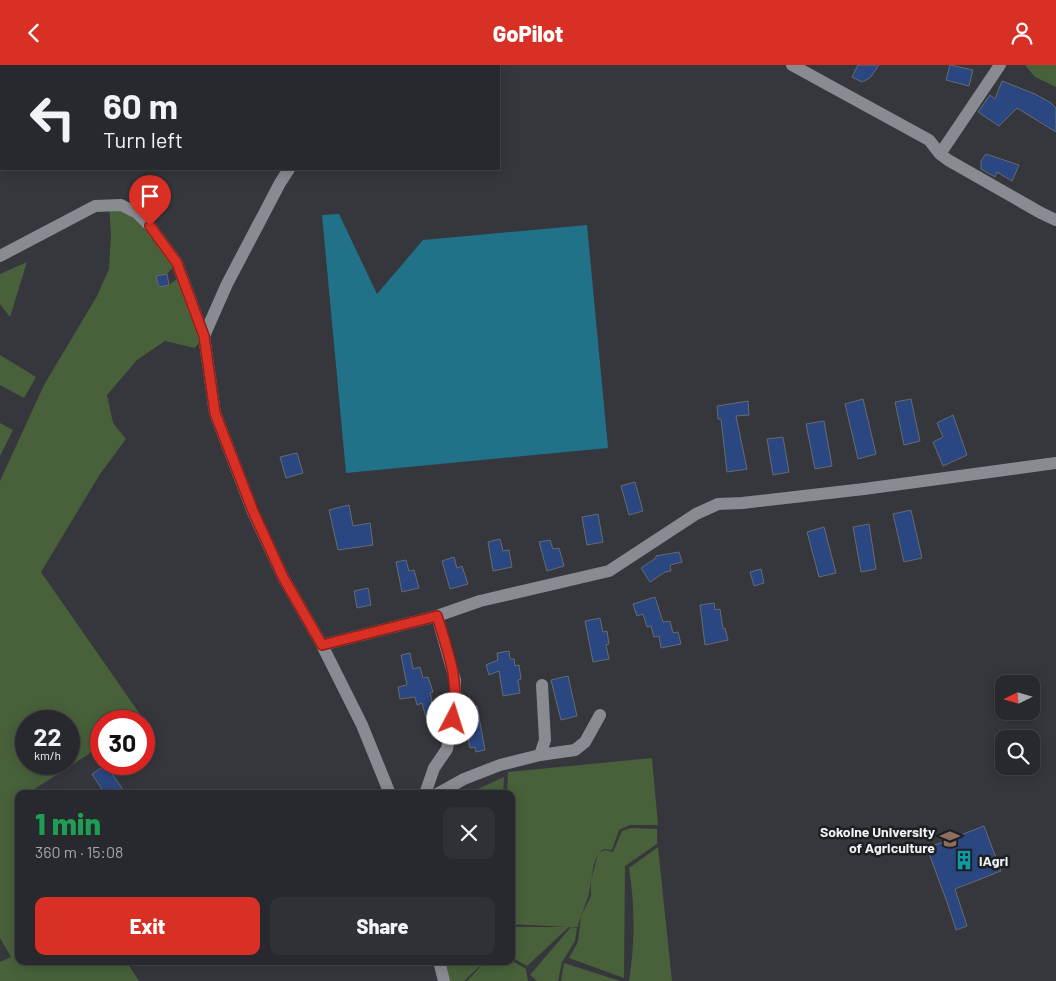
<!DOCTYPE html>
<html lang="en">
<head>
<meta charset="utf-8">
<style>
	body { margin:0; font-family:Barlow,sans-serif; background:#303136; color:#f1f3f6; height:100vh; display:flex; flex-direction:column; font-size:19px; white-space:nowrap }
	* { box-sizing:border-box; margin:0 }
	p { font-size:16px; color:#a5a6aa }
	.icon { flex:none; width:28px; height:28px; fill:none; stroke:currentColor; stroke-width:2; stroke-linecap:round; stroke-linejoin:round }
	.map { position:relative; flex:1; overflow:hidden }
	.sheet { position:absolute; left:15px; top:725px; width:500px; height:175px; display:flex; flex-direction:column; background:#28292e; border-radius:10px; box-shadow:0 2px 12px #0003,0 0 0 1px #44454a }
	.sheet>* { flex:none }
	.banner { position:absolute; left:0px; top:0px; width:500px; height:105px; box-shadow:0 2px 12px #0003,0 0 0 1px #44454a; background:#28292e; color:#f1f3f6; overflow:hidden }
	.needle { width:32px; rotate:265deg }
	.fabs { position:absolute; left:995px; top:610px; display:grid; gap:10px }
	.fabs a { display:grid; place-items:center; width:45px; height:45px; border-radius:10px; background:#28292e; box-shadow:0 2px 12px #0003,0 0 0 1px #44454a; font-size:25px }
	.speed { position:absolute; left:15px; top:645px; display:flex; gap:10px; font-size:25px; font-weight:700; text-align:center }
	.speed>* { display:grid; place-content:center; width:65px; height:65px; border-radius:50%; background:#28292e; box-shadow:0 2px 12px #0003,0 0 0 1px #44454a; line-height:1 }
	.speed small { font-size:12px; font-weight:400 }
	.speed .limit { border:8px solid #d22; background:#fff; color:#111 }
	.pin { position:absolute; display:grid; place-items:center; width:42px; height:42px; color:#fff; margin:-51px -21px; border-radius:50% 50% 50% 0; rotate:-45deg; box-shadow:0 0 5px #0007 }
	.pin .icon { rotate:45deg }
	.me { position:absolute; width:55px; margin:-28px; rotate:5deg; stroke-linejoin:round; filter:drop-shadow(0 0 4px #0008) }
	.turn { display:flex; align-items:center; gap:18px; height:105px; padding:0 20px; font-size:22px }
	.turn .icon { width:65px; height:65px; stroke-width:2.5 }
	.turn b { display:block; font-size:35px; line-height:42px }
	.round { display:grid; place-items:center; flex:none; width:52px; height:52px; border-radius:10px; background:#303136 }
	.head { display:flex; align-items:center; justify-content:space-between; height:85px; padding:0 20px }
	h1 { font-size:30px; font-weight:800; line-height:38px; color:#1e9e55 }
	.cta { display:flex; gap:10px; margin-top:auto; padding:10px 20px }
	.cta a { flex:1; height:58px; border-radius:10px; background:#d93025; color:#fff; font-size:20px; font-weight:800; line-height:58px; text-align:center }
	.cta a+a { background:#303136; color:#f1f3f6 }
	header { display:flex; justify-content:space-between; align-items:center; height:65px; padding:0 20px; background:#d93025; color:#fff; font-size:22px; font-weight:800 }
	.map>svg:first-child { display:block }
	.green { fill:#48613a; fill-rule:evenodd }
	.water { fill:#217189 }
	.building { fill:#2b4781; stroke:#676a70 }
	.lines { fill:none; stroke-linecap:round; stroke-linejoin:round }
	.street { stroke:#888b91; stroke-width:12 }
	.route-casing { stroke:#8d1f18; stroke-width:12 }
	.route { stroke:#d93025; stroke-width:9 }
	.labels { text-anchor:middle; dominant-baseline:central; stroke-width:5; stroke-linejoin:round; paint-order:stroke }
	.poi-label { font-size:14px; font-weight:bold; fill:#f0f2f6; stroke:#1d1f21; text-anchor:end }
</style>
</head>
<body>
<header><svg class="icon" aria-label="back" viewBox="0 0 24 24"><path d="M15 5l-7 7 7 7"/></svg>GoPilot<svg class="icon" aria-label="person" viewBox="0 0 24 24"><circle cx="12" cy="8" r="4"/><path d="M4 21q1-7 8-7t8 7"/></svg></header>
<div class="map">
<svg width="1056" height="916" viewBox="0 0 1056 916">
	<rect width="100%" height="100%" fill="#35373d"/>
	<path class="green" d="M1025,0H1056V22L1035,12Z
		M109,140H121L177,198L167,209L157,211L159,222L169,220L182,210L204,271L195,283L165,276L137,295L107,330L113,358L126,374L100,409L41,507L144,655L141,656H101V681L27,729H19V896H126L139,916H0V897L11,892L0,873V416L44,320L97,231L109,204L111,169ZM26,656H69V699H26Z
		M27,197L10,252L0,239V209Z
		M0,290L36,312L24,333L0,320Z
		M0,358L13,365L0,391Z
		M652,693L658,760H630L619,765L612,785L604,784L599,788L605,785L613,787L622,766L631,763L657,764V779L625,801L624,913L569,893L578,877L581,851L591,831V815L598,789C591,802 592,818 588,832C585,842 580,851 578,862H569L527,901L511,892V862H567L511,859V729H507L508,707Z
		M504,712L503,729H467Z
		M658,782L672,916H629C635,879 635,840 629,803Z
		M571,862L577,863L575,876L562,897L558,916H537L530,910Z
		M511,895L526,904L528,916H467L481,901L491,896Z
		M441,896H488L480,901L464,916H446Z
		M564,898L620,916H561Z"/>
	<path class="water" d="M339,149L377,229L423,175L587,160L608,383L346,408L322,150Z"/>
	<path class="building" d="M858,0H879L870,13L862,17L852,12Z
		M950,0L973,5L969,21L946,15Z
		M1002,16L1035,29L1051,38L1056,43V67L1017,43L999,61L978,47L990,30L995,34Z
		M986,89L1019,100L1012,116L997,107L995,112L981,104V96Z
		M167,209L169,220L159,222L156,211Z
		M863,334L876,389L858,394L845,339Z
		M911,334L920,376L904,380L895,337Z
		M748,336L749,350L736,351L747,404L727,407L721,354H718L717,341Z
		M953,350L967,390L943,401L933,377L943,372L937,358Z
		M824,356L832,401L815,404L806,359Z
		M783,372L789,407L773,410L767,374Z
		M297,388L303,408L286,413L280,392Z
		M635,417L643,446L629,450L621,421Z
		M349,440L353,461L370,458L373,480L338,485L329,445Z
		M911,445L922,493L904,497L893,449Z
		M598,449L603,477L587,480L582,452Z
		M869,459L876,504L861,507L853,462Z
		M824,462L836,508L819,512L807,467Z
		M500,474L503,486L509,485L512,502L493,506L488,477Z
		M550,475L553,484L559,483L564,501L547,506L539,477Z
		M679,487L682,497L670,500L671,506L665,507L650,517L641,503L656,493V491Z
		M454,492L457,503L462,501L468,519L450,524L442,496Z
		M406,495L409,506L414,505L419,523L402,527L396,497Z
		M761,504L764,518L754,521L750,507Z
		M368,523L371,540L357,543L354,526Z
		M655,532L663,557L670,556L673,568L678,567L681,579L661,583L659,571L654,572L651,561L647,562L643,549L637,551L633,539Z
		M714,538L715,545L720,544L723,564L725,563L728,575L705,580L700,540Z
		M600,553L603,567L607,566L609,579L606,580L609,594L593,597L585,556Z
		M509,586L510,594H514L515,601L519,600L521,614L518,615L520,628L503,631L499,606L489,610L486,600L498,595L497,588Z
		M410,588L413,604L420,602L423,613L428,612L433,627L430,628L432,635H431L438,660L429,663L422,638L417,640L415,632L400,634L398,622L407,620L401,590Z
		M568,611L577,651L561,655L551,615Z
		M477,641L485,685L476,687L475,682L470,683L463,644Z
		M106,700L126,729H105L92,709Z
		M984,761L1001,806L955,824L967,861L956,865L948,840L927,783Z"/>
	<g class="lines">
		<path class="street" d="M792,0L929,75L940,89L948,95L1041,148L1056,155
			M360,1L363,0
			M940,89L1000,0
			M289,104L280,118L227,219L204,271L215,348L253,447L283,512L322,580L362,660L390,729
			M0,191L95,141L121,140L137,148L150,161L177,198L204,271
			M322,580L437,551L480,536L609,506L696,449L718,439L742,438L864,424L1056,398
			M540,690L575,685L585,677L600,650
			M425,729L434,703L447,684L455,640V615L437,551
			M437,729L464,714L500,700L540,690L545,675L542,620
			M439,896L444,916"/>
	</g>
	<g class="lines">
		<defs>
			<path id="route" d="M150,161L177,198L204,271L215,348L253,446L283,512L322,580L437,551C448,587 460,616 453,654"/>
		</defs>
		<use href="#route" class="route-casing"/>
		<use href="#route" class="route"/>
	</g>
	<defs>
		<symbol id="university-bare" viewBox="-9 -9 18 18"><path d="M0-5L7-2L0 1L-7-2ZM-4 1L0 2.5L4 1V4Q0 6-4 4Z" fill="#8d6e63" stroke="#1d1f21" stroke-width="2.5" paint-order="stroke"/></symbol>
		<symbol id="building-bare" viewBox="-9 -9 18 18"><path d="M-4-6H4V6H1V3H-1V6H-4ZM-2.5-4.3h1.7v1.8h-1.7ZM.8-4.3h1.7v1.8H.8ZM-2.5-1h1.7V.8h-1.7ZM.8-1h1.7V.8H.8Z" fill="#0f9aa8" stroke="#1d1f21" stroke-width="2.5" paint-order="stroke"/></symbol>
	</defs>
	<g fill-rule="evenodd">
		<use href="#university-bare" x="936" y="760" width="28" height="28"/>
		<use href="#building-bare" x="950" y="781" width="28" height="28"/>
	</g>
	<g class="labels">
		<g class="poi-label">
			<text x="935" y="766">Sokoine University<tspan x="935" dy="16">of Agriculture</tspan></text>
			<text x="979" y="795" text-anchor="start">iAgri</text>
		</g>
	</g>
</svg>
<div class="fabs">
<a><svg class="needle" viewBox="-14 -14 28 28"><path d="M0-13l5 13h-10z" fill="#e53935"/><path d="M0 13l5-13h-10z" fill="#a5a6aa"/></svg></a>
<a><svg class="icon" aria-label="search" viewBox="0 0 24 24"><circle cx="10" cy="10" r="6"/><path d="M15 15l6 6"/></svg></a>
</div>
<div class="speed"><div>22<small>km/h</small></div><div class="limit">30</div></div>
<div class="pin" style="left:150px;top:161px;background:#d93025"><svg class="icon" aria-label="arrive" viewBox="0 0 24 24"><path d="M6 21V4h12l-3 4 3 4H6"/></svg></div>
<svg class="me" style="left:453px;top:654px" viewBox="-20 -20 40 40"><circle r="19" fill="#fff"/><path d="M0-13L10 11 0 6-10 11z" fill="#d93025"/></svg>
<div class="banner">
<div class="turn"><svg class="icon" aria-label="left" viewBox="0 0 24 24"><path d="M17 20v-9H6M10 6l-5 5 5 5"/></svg><div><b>60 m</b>Turn left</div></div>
</div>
<section class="sheet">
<div class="head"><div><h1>1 min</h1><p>360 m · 15:08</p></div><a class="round"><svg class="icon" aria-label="close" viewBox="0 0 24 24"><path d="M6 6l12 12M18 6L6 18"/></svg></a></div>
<div class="cta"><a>Exit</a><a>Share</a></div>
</section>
</div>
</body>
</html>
